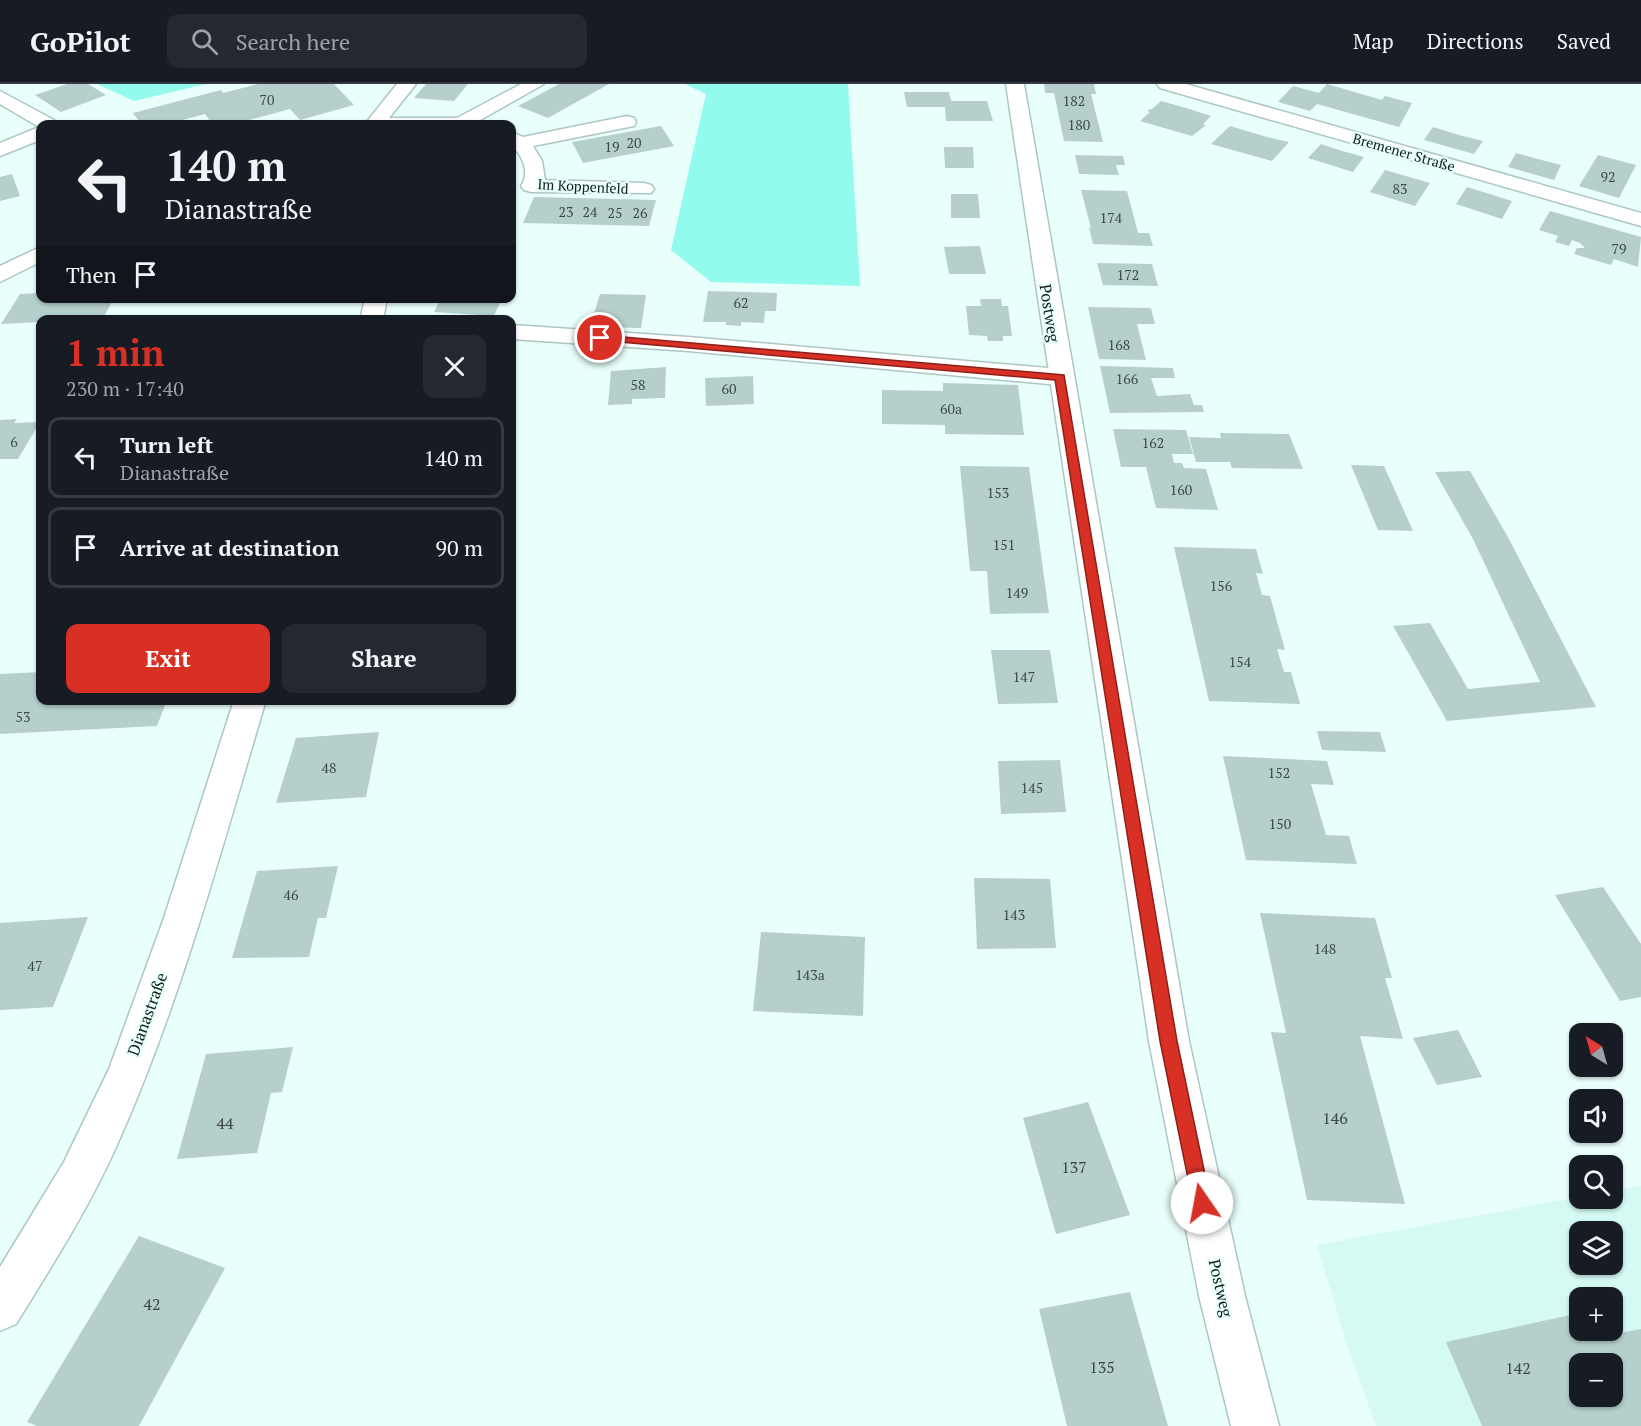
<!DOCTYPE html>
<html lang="en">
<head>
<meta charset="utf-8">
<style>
	body { margin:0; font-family:"PT Serif",serif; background:#242831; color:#f1f3f6; height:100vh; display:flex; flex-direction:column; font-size:22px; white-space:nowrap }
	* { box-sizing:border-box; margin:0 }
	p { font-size:20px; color:#9ea1a6 }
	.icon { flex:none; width:33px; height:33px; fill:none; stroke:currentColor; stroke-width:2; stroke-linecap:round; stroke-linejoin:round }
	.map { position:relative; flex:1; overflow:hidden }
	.panel { position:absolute; left:36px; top:231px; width:480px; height:390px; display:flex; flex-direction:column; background:#171b24; border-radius:12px; box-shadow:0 2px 4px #0004 }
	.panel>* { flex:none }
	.banner { position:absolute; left:36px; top:36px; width:480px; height:183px; border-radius:12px; box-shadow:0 2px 4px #0004; background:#171b24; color:#f1f3f6; overflow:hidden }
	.needle { width:39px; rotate:323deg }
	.tools { position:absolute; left:1569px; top:939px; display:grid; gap:12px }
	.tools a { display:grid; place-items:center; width:54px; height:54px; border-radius:12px; background:#171b24; box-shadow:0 2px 4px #0004; font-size:30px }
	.pin { position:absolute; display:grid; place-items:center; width:51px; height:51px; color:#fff; margin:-26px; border:3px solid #fff; border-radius:50%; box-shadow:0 2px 6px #0007 }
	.me { position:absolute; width:66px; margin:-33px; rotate:348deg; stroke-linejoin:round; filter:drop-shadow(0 0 4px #0008) }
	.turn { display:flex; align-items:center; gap:21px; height:126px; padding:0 30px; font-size:27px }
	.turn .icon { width:78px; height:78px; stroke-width:2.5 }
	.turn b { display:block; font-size:42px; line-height:51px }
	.then { display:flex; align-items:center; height:57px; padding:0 30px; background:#0003; gap:12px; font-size:22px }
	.round { display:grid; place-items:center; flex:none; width:63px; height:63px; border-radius:12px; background:#242831 }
	.headline { display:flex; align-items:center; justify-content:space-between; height:102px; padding:0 30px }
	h1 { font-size:36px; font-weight:700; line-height:45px; color:#d93025 }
	.button { display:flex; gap:12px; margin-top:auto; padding:12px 30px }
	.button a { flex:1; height:69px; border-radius:12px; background:#d93025; color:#fff; font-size:24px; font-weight:700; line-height:69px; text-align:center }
	.button a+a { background:#242831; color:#f1f3f6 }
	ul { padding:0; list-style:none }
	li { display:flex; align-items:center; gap:18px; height:81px; margin:0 12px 9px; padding:0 18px; border:3px solid #363941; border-radius:12px }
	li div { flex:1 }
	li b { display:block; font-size:22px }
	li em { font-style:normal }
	header { display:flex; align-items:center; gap:36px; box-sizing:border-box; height:84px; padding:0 30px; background:#171b24; border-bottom:2px solid #363941 }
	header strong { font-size:28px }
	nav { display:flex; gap:33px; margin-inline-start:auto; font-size:21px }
	.search { width:420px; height:54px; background:#242831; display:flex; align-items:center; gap:15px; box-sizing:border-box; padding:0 21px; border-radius:12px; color:#9ea1a6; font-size:22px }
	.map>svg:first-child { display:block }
	.built { fill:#d5faf4; fill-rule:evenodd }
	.green { fill:#93fbed }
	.building { fill:#b5d0cc; fill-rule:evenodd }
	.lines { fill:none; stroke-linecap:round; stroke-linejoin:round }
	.street-casing { stroke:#acc7c3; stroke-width:3 }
	.secondary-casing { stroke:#acc7c3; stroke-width:3 }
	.street { fill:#fff; fill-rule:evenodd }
	.secondary { fill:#fff; fill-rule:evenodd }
	.route { fill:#d93025; stroke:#8d1f18; stroke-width:1.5 }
	.labels { text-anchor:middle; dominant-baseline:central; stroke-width:4.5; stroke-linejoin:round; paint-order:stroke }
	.number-label { font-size:14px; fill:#3b4946 }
	.far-street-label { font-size:14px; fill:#121c1a; stroke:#e8fffb }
	.street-label { font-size:16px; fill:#121c1a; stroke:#e8fffb }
	.near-number-label { font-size:16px; fill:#3b4946 }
</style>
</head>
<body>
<header>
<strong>GoPilot</strong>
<div class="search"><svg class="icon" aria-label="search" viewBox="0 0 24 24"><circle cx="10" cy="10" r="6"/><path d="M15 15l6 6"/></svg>Search here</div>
<nav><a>Map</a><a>Directions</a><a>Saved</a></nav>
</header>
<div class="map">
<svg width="1641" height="1342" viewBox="0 0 1641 1342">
	<rect width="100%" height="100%" fill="#e8fffb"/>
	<path class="built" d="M1641,1102V1342H1376L1346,1258L1317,1161L1579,1113L1612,1114L1613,1107ZM1580,1148H1612V1180H1580ZM1580,1214H1612V1246H1580ZM1580,1280H1612V1312H1580Z"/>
	<path class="green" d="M97,0H206L134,17Z
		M685,0H848L860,202L711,198L671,166L706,10Z"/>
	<path class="building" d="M67,0H88L106,11L61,28L35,11Z
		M258,0H334L354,21L300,36L290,25L234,40H212L205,30L168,40H141L133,29L221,6L223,9Z
		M426,0H468L454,17L414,14Z
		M559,0H609L548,34L518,22Z
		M1044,0H1094L1096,10H1091L1103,58L1064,57L1054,9H1045Z
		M1327,0L1382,16L1385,12L1412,19L1399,43L1317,20L1310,27L1278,18L1293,2L1319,9Z
		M904,8H949L951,17H987L993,37H946L945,23H907Z
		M1161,17L1186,24L1211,32L1203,40L1206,41L1192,52L1140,37L1150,28L1147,27L1150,25H1152Z
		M661,42L674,62L583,79L572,58Z
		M1230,42L1267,53L1289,58L1272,77L1211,60Z
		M1433,43L1459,51L1483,57L1474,70L1424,56Z
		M1321,60L1339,66L1364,73L1353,88L1308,74Z
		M944,63H973L974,84H945Z
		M1516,69L1534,74L1561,81L1554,96L1508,83Z
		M1075,71L1123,72L1125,81H1116L1119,91L1079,90Z
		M1598,71L1636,81L1619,114L1579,102Z
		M1385,86L1430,99L1415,122L1370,108Z
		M12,90L20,112L0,117V93Z
		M1467,103L1512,117L1502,135L1456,120Z
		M1081,106L1127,107L1138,149H1149L1153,162L1093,160L1089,143L1091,144Z
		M951,110H978L980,134H951Z
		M534,113H536L656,116L649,142L523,139Z
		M1550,127L1641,153L1638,183L1614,175L1611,181L1574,170L1577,164H1585L1580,159L1572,156L1569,162L1555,158L1558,152L1539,146Z
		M980,162L986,190H949L944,163Z
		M1097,179L1152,180L1158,202L1103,201Z
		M708,207L777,209L776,227H765L764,239L741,238V242L726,241V238H703Z
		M40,209V214H114L102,236H40V238L1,240L20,210Z
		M600,210L646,211L641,244L590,243Z
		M441,214H502L494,232L434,228Z
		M980,215H1001L1002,222H1008L1012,252H1003V257H988L987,252L969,251L966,222H981Z
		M1088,223L1151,224L1155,240H1137L1146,276L1099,275Z
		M1100,282L1173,284L1175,294H1151L1157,312L1190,310L1194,321H1202L1204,328L1110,329Z
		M666,283L665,314L632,315V320L608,321L611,287Z
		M753,292L754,320L706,322L705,294Z
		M943,299L1018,301L1024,351L945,350V341L882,340V306L943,307Z
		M17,335L14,339L40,338L18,375H0V336Z
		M1113,345L1186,346L1193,370H1172L1174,379H1182L1184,384L1206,385L1218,426L1156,424L1146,383H1121Z
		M1220,349L1289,350L1303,385L1232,384L1230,378H1196L1189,353L1221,354Z
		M1351,381L1384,382L1413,447L1378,446Z
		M960,382L1029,383L1049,529L990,530L987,487H970Z
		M1470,387L1509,455L1596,623L1447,637L1393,542L1430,539L1468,605L1540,598L1473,455L1435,388Z
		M1174,463L1256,465L1263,490L1256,489L1262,511L1270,512L1285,566L1277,565L1284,588H1291L1300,620L1209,617Z
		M991,566H1050L1058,619L998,620Z
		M40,588V616H167L157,642L0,650V590Z
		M1317,647L1380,648L1386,668L1322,666Z
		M379,648L366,713L276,719L296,654Z
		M1223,672L1327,677L1334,701L1311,700L1326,751L1349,752L1357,780L1246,776Z
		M1060,676L1066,728L1001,730L998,677Z
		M338,782L326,834H318L309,873L232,874L257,787Z
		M974,794L1050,795L1056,864L977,865Z
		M1603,803L1641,860V913L1620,917L1555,811Z
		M1260,829L1375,834L1392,894H1385L1403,955L1360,952L1405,1120L1307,1116L1271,948L1286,949Z
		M88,833L53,923L0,926V839Z
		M761,848L865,853L863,932L753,927Z
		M1458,946L1482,993L1437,1001L1413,954Z
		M293,963L282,1008L271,1009L257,1069L177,1075L206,970Z
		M1088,1018L1130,1131L1056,1150L1023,1034Z
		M139,1152L225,1184L139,1342H37L27,1338Z
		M1130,1208L1168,1342H1067L1039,1225Z
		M1580,1229V1246H1591L1594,1254L1641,1245V1342H1482L1446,1258ZM1580,1280H1612V1312H1580Z"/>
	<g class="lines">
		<defs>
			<path id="street" d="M397,0H416L389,34H457L521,0H544L473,40H365Z
				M1157,0H1186L1641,129V142L1160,4Z
				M0,7L54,36L56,40H40V56L0,72V59L39,43L0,20Z
				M627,32L634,34L636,38L634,42L533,62L542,77L545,96L644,99L651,101L654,105L651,109L531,108L524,106L521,102C530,89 523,72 512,62V48L523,53Z
				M40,163V178L0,198V182Z
				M365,214H387L383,236H360Z
				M512,241L688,253L1060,285L1069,288L1072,293L1069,298L1060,301L688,267L512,255Z
				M234,616H266C221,766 181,918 117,1061C89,1124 52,1182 16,1240L0,1247V1183L64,1078L109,985L164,834Z"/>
			<path id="secondary" d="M1006,0H1024L1189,957L1245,1212L1279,1342H1231L1199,1212L1149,957Z"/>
		</defs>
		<use href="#street" class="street-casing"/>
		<use href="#secondary" class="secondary-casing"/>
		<use href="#street" class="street"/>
		<use href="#secondary" class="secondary"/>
	</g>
	<path class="route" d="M600,251L1064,291L1177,957L1211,1119L1209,1126L1202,1128L1196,1126L1193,1119L1160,957L1055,296L597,256V252Z"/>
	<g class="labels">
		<g class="number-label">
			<text x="267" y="15">70</text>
			<text x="1074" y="16">182</text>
			<text x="1079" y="40">180</text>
			<text x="634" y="58">20</text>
			<text x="612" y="62">19</text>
			<text x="1608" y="92">92</text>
			<text x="1400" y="104">83</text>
			<text x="566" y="127">23</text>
			<text x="590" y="127">24</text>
			<text x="615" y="128">25</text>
			<text x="640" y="128">26</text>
			<text x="1111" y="133">174</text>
			<text x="1619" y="164">79</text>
			<text x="1128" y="190">172</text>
			<text x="741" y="218">62</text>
			<text x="1119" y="260">168</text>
			<text x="1127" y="294">166</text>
			<text x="638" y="300">58</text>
			<text x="729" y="304">60</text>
			<text x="951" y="324">60a</text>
			<text x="14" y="357">6</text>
			<text x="1153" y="358">162</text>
			<text x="1181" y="405">160</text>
			<text x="998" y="408">153</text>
			<text x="1004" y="460">151</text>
			<text x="1221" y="501">156</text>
			<text x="1017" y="508">149</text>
			<text x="1240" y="577">154</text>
			<text x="1024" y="592">147</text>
			<text x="23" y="632">53</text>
			<text x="329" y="683">48</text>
			<text x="1279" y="688">152</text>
			<text x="1032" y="703">145</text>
			<text x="1280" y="739">150</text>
			<text x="291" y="810">46</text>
			<text x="1014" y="830">143</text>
			<text x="1325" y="864">148</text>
			<text x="35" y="881">47</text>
			<text x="810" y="890">143a</text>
		</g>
		<g class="far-street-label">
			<text transform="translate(1404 68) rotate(16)">Bremener Straße</text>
			<text transform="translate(583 102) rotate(3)">Im Koppenfeld</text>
		</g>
		<g class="street-label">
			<text transform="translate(1050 229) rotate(81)">Postweg</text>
			<text transform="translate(147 930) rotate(-70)">Dianastraße</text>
			<text transform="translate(1221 1204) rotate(77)">Postweg</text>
		</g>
		<g class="near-number-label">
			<text x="1335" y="1034">146</text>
			<text x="225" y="1039">44</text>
			<text x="1074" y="1083">137</text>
			<text x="152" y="1220">42</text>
			<text x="1102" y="1283">135</text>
			<text x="1518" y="1284">142</text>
		</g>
	</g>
</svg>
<div class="tools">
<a><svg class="needle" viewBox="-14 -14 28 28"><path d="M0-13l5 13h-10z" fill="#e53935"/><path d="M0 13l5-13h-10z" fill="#9ea1a6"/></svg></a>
<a><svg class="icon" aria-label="sound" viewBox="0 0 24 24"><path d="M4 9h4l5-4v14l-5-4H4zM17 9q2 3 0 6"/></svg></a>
<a><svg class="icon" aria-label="search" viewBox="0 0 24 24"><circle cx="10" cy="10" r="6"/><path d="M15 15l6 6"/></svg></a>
<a><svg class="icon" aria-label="layers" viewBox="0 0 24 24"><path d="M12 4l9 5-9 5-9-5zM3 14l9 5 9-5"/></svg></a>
<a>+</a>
<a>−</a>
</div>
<div class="pin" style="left:600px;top:254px;background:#d93025"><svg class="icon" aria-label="arrive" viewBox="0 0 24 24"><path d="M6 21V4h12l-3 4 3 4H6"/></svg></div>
<svg class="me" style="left:1202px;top:1119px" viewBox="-20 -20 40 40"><circle r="19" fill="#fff"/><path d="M0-13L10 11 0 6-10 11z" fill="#d93025"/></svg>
<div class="banner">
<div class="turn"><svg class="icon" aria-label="left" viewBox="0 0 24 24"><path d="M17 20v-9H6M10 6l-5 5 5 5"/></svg><div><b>140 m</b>Dianastraße</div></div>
<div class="then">Then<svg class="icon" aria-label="arrive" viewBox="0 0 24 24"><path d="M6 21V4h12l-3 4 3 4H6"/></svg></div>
</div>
<section class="panel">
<div class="headline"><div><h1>1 min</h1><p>230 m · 17:40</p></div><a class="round"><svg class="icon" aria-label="close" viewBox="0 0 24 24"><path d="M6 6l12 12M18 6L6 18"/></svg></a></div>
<ul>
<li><svg class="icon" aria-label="left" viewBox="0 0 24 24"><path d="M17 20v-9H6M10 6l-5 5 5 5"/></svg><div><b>Turn left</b><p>Dianastraße</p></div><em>140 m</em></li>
<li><svg class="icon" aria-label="arrive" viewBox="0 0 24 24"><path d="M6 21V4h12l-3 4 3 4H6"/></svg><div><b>Arrive at destination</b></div><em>90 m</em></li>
</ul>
<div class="button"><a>Exit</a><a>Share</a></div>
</section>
</div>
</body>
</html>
